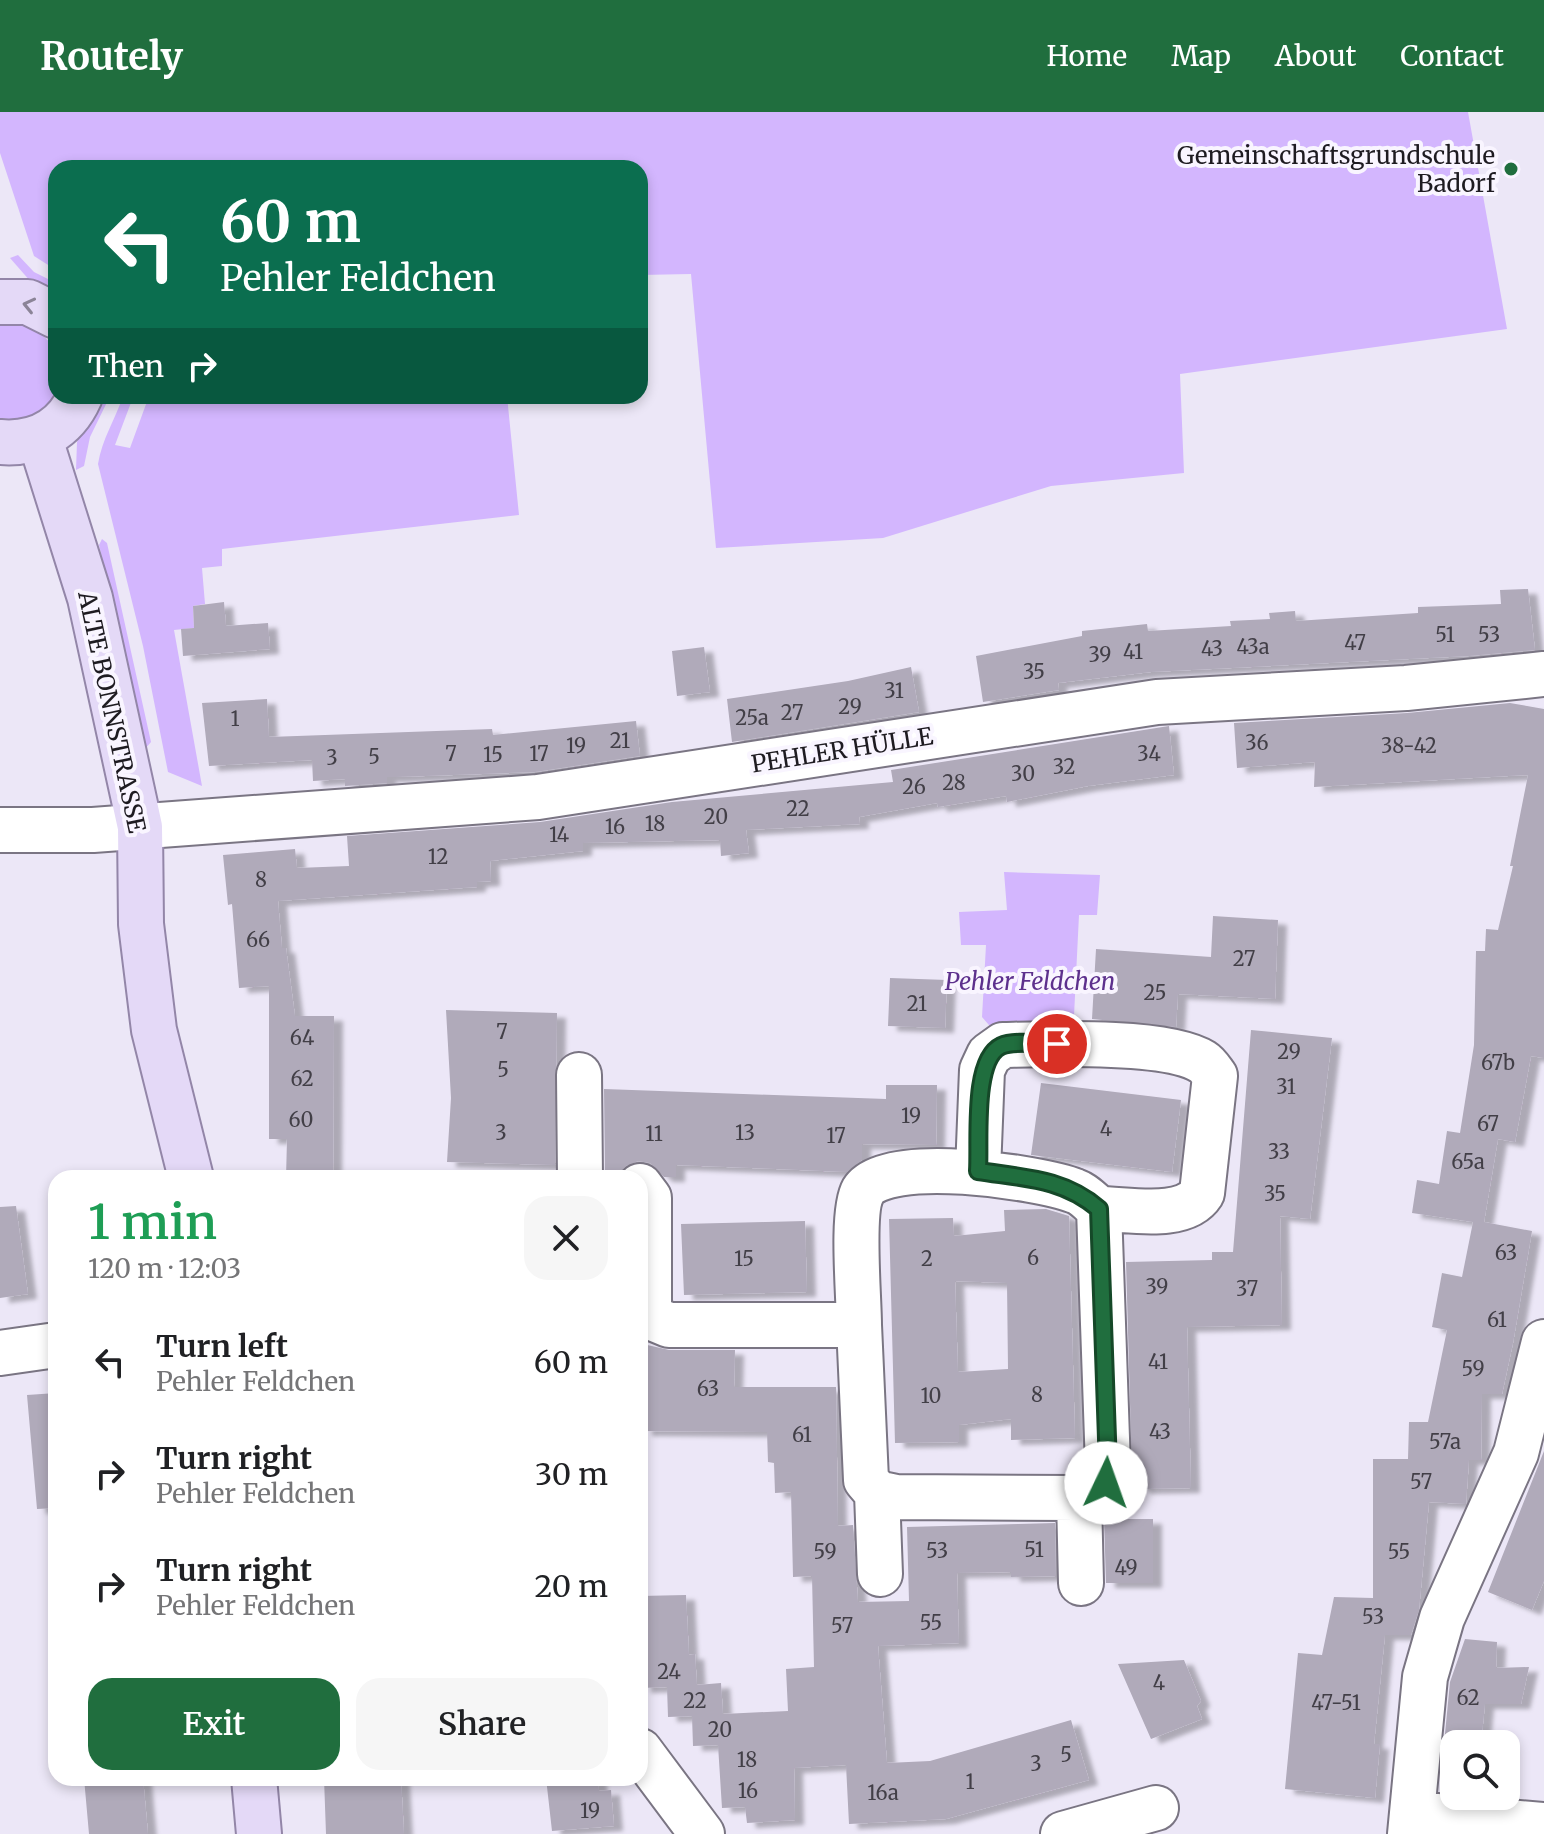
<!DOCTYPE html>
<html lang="en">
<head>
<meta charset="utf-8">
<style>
	body { margin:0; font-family:Merriweather,serif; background:#f6f6f6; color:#202124; height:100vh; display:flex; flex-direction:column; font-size:30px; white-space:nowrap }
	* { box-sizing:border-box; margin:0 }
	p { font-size:26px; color:#757577 }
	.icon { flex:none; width:44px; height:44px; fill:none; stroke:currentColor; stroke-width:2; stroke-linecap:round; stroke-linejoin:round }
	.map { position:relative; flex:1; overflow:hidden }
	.sheet { position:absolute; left:48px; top:1058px; width:600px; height:616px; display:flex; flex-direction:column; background:#fff; border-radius:24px; box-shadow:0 4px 12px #0003 }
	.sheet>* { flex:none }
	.top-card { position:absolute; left:48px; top:48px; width:600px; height:244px; border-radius:24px; box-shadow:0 4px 12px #0003; background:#0b6e4f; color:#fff; overflow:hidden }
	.tools { position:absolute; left:1440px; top:1618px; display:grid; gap:16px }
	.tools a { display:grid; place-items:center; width:80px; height:80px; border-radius:16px; background:#fff; box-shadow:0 4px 12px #0003; font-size:40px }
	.pin { position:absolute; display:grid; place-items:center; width:68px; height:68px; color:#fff; margin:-34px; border:4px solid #fff; border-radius:50%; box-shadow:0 2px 8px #0007 }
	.me { position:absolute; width:88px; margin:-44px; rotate:3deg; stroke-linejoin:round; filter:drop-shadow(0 0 6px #0008) }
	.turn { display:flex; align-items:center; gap:28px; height:168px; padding:0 40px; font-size:36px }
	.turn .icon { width:104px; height:104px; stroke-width:2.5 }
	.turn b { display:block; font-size:56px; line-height:68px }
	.then { display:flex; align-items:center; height:76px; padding:0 40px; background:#0003; gap:16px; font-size:30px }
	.round { display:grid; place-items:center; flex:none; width:84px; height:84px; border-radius:24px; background:#f6f6f6 }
	.summary { display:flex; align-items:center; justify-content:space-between; height:136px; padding:0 40px }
	h1 { font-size:48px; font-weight:600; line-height:60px; color:#1e9e55 }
	.action { display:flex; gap:16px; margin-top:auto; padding:16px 40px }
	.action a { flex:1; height:92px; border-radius:24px; background:#206e3e; color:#fff; font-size:32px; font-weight:600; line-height:92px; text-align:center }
	.action a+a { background:#f6f6f6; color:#202124 }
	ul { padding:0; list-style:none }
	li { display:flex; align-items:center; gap:24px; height:112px; padding:0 40px }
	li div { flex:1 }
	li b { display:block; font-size:30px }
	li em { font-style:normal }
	header { display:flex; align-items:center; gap:48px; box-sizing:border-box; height:112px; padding:0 40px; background:#206e3e; color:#fff }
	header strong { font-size:38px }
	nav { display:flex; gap:44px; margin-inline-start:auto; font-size:28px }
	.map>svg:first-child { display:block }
	.green { fill:#d3b6fe }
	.building { fill:#b0aaba; fill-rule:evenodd; filter:url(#shadow) }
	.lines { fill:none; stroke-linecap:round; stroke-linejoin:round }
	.minor-casing { stroke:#7a7583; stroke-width:48 }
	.major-casing { stroke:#9386a8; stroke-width:48 }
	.minor { stroke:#fff; stroke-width:44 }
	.major { stroke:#e4d9f7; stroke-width:44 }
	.oneway { stroke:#8b8497 }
	.route-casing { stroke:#154828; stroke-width:20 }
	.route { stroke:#206e3e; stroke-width:14 }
	.poi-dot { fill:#206e3e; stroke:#f9f5ff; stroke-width:3 }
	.labels { text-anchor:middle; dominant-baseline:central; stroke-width:8; stroke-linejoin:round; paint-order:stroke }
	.number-label { font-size:20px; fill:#423f47 }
	.poi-label { font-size:24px; fill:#1e1b21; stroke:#f9f5ff; text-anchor:end }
	.street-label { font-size:24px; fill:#1e1b21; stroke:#f9f5ff }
	.park-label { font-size:24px; font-style:italic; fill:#5d308d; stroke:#f9f5ff }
</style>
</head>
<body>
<header>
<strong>Routely</strong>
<nav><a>Home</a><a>Map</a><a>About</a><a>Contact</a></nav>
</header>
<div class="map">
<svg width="1544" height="1722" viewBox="0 0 1544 1722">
	<defs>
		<filter id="shadow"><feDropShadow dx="9" dy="5" stdDeviation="2" flood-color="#0004"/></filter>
	</defs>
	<rect width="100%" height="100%" fill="#ece7f7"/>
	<path class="green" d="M0,0H1468L1507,217L1180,262L1184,361L1051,374L883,426L716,436L691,162L640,163V56H56V158L34,144L0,41Z
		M18,143L34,160L56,171V183L31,170L10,146Z
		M20,212L36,217L56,236C56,250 59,269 56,282C51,306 18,309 0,306V214Z
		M99,284H110L90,325L84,354L76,358L77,330Z
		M123,284H132V288L115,333L130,336L149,284H507L519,403L222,437V454L202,456L205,492L193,494L194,516L174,518L202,674L168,660L143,534L98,352C102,327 115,308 123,284Z
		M102,427L107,431L151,630L145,637L99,433Z
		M1004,760L1100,763L1097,803H1079L1073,924L995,920L982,905L986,833H961L959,800L1007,798Z"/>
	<path class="building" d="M1528,477L1535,538L1469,544L1151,560L1058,571L1059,578L983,590L976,544L1082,524V519L1147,512L1148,519L1231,514L1230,509L1270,507L1269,501L1295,499L1296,509L1418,501V495L1501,492L1500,478Z
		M224,490L226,514L268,511L270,537L183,544L181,517L194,516L193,494Z
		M704,535L710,580L677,584L672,539Z
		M911,555L919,600L732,630L727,587L848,569Z
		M267,587L269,625L492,617L493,623L636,609L640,644L535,660L396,665H387V671L345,674V667L313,669L312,648L209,654L202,591Z
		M1510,591L1544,597V946L1531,944L1515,1030L1498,1027L1484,1110L1532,1119L1513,1231L1502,1282H1482L1481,1348H1469L1466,1392L1429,1390L1419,1498L1411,1523H1385L1374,1632H1380L1375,1686L1285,1677L1298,1541L1322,1543L1334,1485L1373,1486V1347H1408L1409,1310H1428L1447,1218L1432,1215L1442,1161L1462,1165L1473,1110L1412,1101L1417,1068L1439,1072L1447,1019L1460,1021L1474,933L1476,839H1485L1486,817L1498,818L1513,754H1510L1528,663L1314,675L1315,650L1237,656L1234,611L1407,601Z
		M1169,614L1174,663L1088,674L1007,690L1006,684L938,695L937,691L859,705L860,712L746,718L749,741L721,744L720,728L583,731V739L490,749L491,769L477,770V775L278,789L282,836H286L295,904H334L333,1066H286L287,1027H269V874L239,876L232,792L228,793L223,743L295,737L297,756L349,754L347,724L540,710L672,690L893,670L891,658Z
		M1213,804L1278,808L1275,887L1178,882L1176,915L1092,907L1096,837L1211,845Z
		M890,866L947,868L945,916L888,914Z
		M446,898L557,901L555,1053L447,1050L451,986Z
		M1251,918L1332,926L1310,1107L1280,1104L1282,1213L1187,1215L1191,1376L1142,1377L1132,1361L1126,1150L1212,1148V1140H1233Z
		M1041,971L1181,988L1172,1060L1031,1043Z
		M886,973H937L936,1033L862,1032V1048L847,1060L676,1053V1065H664L650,1051L638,1049L626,1054L618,1062H605L604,977L886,987Z
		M16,1094L28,1182L0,1186V1095Z
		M1046,1097L1069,1104L1075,1326L1011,1328V1307L959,1313V1330L895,1331L889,1107L953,1106L954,1124L1005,1119L1004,1098ZM955,1169L1007,1171L1008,1257L958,1260Z
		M805,1109L807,1180L684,1183L681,1112Z
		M643,1232L669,1238H735L734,1275H836L838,1414L853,1413L858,1490L909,1489L907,1415L1055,1411L1056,1464L1011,1465V1460L957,1461L959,1531L878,1534L887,1651L930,1649L1071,1608L1089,1668L946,1707L849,1712L846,1653L794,1656L795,1708L747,1711L745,1695L722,1696L718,1633L693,1634L692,1604L668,1605L667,1575L642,1576L640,1484L686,1483L689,1543L695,1542L697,1573L721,1571L723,1602L788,1599L786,1557L814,1555L812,1464L793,1465L791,1380L775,1381L774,1351L768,1350L767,1320L643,1319Z
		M56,1281V1396L37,1397L27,1283Z
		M1544,1339V1469L1532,1498L1488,1480Z
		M1104,1407H1153V1471H1106Z
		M1465,1527L1497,1530L1496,1556L1529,1555L1521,1592H1485L1481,1632H1444L1450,1570Z
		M1184,1548L1201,1589L1197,1594L1202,1607L1151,1627L1118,1552Z
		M84,1666H143L148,1722H89Z
		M324,1666H401L404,1722H326Z
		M546,1666H598L599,1679L611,1678L614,1714L552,1719Z"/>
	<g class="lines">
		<defs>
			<path id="minor" d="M0,718H93L538,685L1157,590L1406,576L1544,562
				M579,963L580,1066
				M978,1059L982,958L989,943L1003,933C1047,932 1167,927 1203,950C1208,953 1212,960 1215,964L1202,1081C1184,1109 1129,1097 1099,1097
				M640,1074L649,1086V1203
				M640,1201L669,1213H859L866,1368L877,1381L896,1385L1079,1386L1094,1381L1106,1371L1118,1381
				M859,1213C859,1185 851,1100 863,1079C885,1042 1039,1065 1075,1079C1084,1082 1092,1091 1099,1097L1108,1355L1106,1371
				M0,1241L56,1233
				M877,1381L880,1462
				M1079,1386L1081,1471
				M640,1639L702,1722
				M1413,1702L1544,1713
				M1063,1722L1156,1696
				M1410,1722L1425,1565L1442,1506L1516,1341L1544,1230"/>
			<path id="major" d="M0,190H28L56,204
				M40,327L90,486L140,715L141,812L154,918L191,1066
				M0,330C36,333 65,318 80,284
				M254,1666L259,1722"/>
		</defs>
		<use href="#minor" class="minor-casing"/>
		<use href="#major" class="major-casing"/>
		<use href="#minor" class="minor"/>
		<use href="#major" class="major"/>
	</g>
	<defs><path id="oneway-chevron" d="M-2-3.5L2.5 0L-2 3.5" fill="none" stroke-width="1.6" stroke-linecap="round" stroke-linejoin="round" transform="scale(2)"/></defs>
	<use class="oneway" href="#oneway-chevron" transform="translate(29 193) rotate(-167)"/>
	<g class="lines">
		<defs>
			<path id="route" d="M1057,932C1041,932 1014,928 1001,934C972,948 980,1029 978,1059C1024,1066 1063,1066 1099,1097L1108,1355L1106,1371"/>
		</defs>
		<use href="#route" class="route-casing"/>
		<use href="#route" class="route"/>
	</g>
	<circle class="poi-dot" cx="1511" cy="57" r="8"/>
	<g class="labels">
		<g class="number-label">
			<text x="1445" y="522">51</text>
			<text x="1489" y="522">53</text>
			<text x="1355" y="530">47</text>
			<text x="1253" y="534">43a</text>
			<text x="1212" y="536">43</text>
			<text x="1133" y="539">41</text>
			<text x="1100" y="542">39</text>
			<text x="1034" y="559">35</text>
			<text x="894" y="578">31</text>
			<text x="850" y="594">29</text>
			<text x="792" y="600">27</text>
			<text x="752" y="605">25a</text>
			<text x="235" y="606">1</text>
			<text x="620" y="628">21</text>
			<text x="1257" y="630">36</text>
			<text x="576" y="633">19</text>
			<text x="1409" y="633">38-42</text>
			<text x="451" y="641">7</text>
			<text x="539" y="641">17</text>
			<text x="1149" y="641">34</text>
			<text x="493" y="642">15</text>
			<text x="374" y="644">5</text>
			<text x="332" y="645">3</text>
			<text x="1064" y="654">32</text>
			<text x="1023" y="661">30</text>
			<text x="954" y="670">28</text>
			<text x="914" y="674">26</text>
			<text x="798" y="696">22</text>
			<text x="716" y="704">20</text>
			<text x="655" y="711">18</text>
			<text x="615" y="714">16</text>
			<text x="559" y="722">14</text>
			<text x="438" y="744">12</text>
			<text x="261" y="767">8</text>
			<text x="258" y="827">66</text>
			<text x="1244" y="846">27</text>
			<text x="1155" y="880">25</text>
			<text x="917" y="891">21</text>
			<text x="502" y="919">7</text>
			<text x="302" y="925">64</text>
			<text x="1289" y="939">29</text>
			<text x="1498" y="950">67b</text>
			<text x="503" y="957">5</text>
			<text x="302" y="966">62</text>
			<text x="1286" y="974">31</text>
			<text x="911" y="1003">19</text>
			<text x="301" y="1007">60</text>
			<text x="1488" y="1011">67</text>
			<text x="1106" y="1016">4</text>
			<text x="501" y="1020">3</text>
			<text x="745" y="1020">13</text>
			<text x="654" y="1021">11</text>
			<text x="836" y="1023">17</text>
			<text x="1279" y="1039">33</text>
			<text x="1468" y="1049">65a</text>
			<text x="1275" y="1081">35</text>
			<text x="1506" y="1140">63</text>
			<text x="1033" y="1145">6</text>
			<text x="744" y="1146">15</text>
			<text x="927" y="1146">2</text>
			<text x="1157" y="1174">39</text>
			<text x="1247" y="1176">37</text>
			<text x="1497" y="1207">61</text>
			<text x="1158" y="1249">41</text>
			<text x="1473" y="1256">59</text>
			<text x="708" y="1276">63</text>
			<text x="1037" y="1282">8</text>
			<text x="931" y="1283">10</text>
			<text x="1160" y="1319">43</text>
			<text x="802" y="1322">61</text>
			<text x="1445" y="1329">57a</text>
			<text x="1421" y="1369">57</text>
			<text x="1034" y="1437">51</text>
			<text x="937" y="1438">53</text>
			<text x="825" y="1439">59</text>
			<text x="1399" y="1439">55</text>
			<text x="1126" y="1455">49</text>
			<text x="1373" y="1504">53</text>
			<text x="931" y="1510">55</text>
			<text x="842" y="1513">57</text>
			<text x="669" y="1559">24</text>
			<text x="1159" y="1570">4</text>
			<text x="1468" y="1585">62</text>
			<text x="695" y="1588">22</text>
			<text x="1336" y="1590">47-51</text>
			<text x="720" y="1617">20</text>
			<text x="1066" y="1642">5</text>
			<text x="747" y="1647">18</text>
			<text x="1036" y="1651">3</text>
			<text x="970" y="1669">1</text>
			<text x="748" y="1678">16</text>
			<text x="883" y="1680">16a</text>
			<text x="590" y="1698">19</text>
		</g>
		<g class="poi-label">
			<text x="1495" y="43">Gemeinschaftsgrundschule<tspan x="1495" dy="28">Badorf</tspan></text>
		</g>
		<g class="street-label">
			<text transform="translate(112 600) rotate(78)">ALTE BONNSTRASSE</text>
			<text transform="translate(842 638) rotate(-9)">PEHLER HÜLLE</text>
		</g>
		<g class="park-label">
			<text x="1030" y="869">Pehler Feldchen</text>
		</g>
	</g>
</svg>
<div class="tools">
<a><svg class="icon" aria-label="search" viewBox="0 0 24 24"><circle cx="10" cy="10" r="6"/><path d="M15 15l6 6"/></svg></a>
</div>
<div class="pin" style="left:1057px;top:932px;background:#d93025"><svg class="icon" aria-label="arrive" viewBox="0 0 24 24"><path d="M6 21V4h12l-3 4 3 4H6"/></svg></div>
<svg class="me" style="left:1106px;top:1371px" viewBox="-20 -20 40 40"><circle r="19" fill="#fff"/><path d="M0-13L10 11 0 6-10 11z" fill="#206e3e"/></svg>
<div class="top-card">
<div class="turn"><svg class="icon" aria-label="left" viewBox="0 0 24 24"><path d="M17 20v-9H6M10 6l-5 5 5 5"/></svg><div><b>60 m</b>Pehler Feldchen</div></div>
<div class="then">Then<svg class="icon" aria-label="right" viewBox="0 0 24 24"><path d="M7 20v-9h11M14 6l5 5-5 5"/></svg></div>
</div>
<section class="sheet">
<div class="summary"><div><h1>1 min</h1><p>120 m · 12:03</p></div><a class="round"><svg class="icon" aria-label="close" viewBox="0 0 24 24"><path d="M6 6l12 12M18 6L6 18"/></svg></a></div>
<ul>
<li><svg class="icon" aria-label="left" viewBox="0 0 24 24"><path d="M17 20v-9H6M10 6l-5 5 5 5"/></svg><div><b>Turn left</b><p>Pehler Feldchen</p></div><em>60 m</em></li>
<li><svg class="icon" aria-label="right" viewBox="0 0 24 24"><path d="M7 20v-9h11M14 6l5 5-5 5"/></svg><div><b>Turn right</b><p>Pehler Feldchen</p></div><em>30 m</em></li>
<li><svg class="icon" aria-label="right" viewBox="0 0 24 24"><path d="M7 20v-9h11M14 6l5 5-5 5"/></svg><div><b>Turn right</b><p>Pehler Feldchen</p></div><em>20 m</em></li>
</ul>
<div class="action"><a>Exit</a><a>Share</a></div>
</section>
</div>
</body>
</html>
